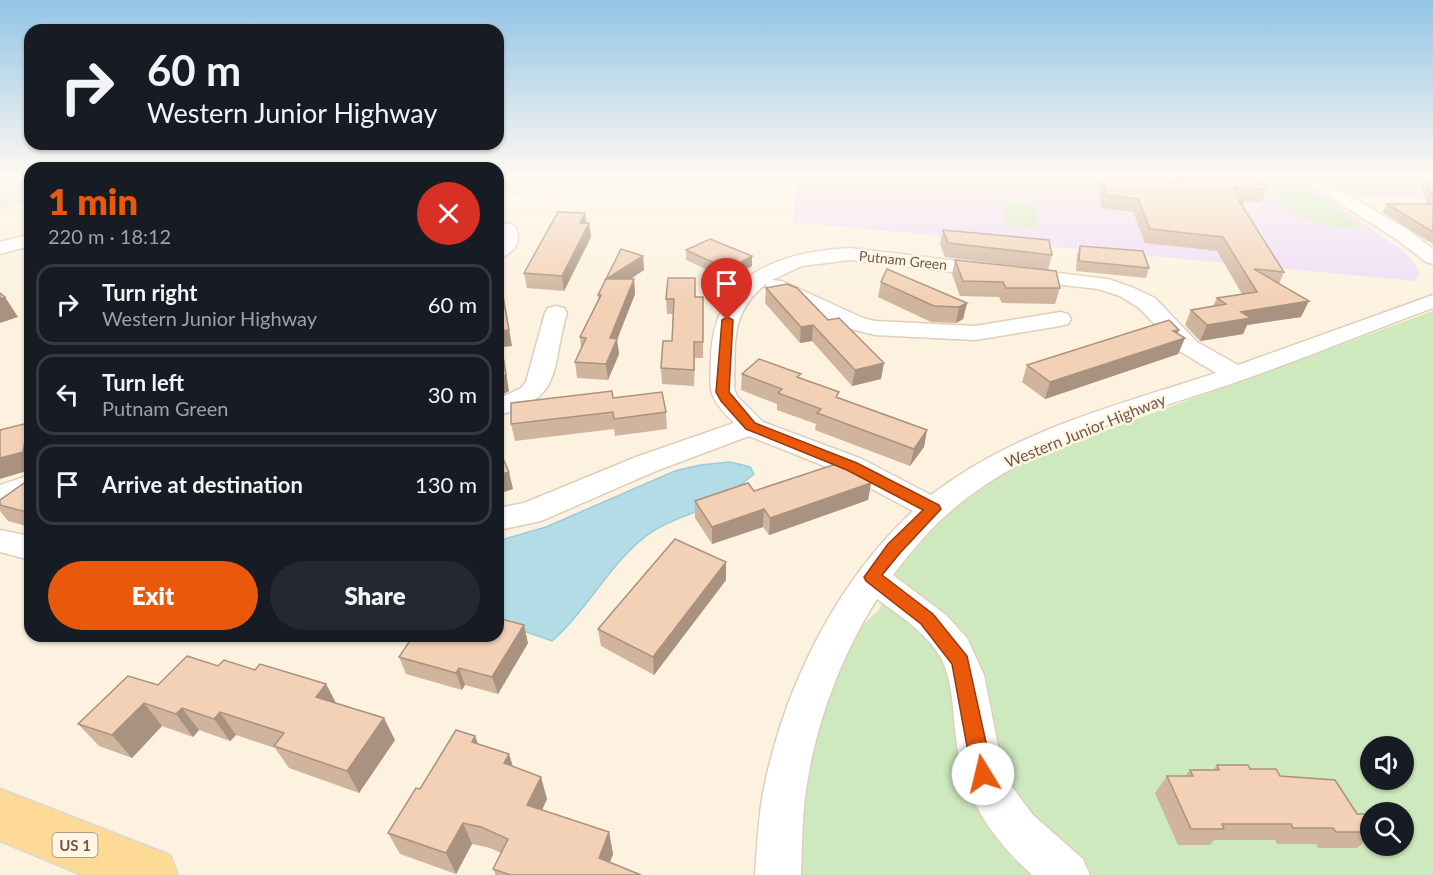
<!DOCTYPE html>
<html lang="en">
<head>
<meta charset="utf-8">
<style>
	body { margin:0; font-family:Lato,sans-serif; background:#242831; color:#f1f3f6; height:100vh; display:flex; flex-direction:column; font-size:22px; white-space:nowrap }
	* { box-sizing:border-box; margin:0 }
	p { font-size:20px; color:#9ea1a6 }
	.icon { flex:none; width:33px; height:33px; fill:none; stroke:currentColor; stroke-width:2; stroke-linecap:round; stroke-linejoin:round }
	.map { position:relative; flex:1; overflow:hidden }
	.side { position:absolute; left:24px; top:162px; width:480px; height:480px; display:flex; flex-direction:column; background:#171b24; border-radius:18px; box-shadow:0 2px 4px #0004 }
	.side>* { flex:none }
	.guide { position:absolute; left:24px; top:24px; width:480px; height:126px; border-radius:18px; box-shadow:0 2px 4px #0004; background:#171b24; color:#f1f3f6; overflow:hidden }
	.buttons { position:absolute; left:1360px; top:736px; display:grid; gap:12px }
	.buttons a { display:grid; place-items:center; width:54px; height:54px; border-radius:50%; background:#171b24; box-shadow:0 2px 4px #0004; font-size:30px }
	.pin { position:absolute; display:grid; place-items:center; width:51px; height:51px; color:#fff; margin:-62px -26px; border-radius:50% 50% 50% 0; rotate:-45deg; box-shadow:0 0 6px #0007 }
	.pin .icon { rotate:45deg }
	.me { position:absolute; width:66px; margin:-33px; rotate:351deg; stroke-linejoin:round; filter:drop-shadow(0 0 4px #0008) }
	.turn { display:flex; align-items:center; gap:21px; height:126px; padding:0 24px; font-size:27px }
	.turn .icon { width:78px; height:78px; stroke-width:2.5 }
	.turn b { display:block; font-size:42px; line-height:51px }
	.round { display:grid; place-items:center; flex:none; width:63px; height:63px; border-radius:32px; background:#242831 }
	.summary { display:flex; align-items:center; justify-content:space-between; height:102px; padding:0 24px }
	h1 { font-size:36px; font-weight:800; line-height:45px; color:#ea580c }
	.button { display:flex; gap:12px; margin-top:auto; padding:12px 24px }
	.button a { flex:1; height:69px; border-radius:36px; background:#ea580c; color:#fff; font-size:24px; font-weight:800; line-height:69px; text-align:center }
	.button a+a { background:#242831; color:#f1f3f6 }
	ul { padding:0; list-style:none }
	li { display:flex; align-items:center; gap:18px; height:81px; margin:0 12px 9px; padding:0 12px; border:3px solid #363941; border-radius:18px }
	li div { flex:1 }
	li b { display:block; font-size:22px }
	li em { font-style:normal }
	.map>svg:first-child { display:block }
	.industrial { fill:#eae3db }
	.education { fill:#efdcf8 }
	.green { fill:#cee9be; fill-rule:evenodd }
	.water { fill:#b4dce6; stroke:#9acbd7; stroke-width:1.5 }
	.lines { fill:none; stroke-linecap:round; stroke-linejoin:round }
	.minor-casing { stroke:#e0cebb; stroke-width:3 }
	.major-casing { stroke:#ddd7d3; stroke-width:3 }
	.minor { fill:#fff; fill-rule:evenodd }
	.major { fill:#fddb96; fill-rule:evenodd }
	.wall { fill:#d0b49d }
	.shaded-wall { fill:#a9927f }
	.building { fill:#f2d1b6; stroke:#a9927f; stroke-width:1.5 }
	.route { fill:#ea580c; stroke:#983908; stroke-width:1.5 }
	.labels { text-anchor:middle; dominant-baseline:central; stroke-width:5; stroke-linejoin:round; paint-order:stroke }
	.far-street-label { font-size:14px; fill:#735947; stroke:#fff6e5 }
	.shield { fill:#fff6e5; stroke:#9d8876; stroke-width:1.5 }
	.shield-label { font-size:15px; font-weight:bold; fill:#735947 }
	.street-label { font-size:16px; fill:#735947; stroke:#fff6e5 }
</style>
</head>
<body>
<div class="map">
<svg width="1433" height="875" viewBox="0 0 1433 875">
	<rect width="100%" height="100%" fill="#fcf2df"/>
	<path class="industrial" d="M0,175H30V202L0,209Z
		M498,175H651L648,185L498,196Z"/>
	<path class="education" d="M797,175H1400L1433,192V197H1326L1402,250L1416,265L1419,275L1415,281L793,222Z"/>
	<path class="green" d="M1291,175L1362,228C1333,232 1273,215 1269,180L1261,176Z
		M1003,201L1034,204L1038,228L1005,225Z
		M1433,311V875H788L810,753L833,687L860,627L879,610L899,567L956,505L995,477L1046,452ZM1371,747H1404V780H1371ZM1371,813H1404V846H1371Z"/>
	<path class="water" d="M730,462L750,467L754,474C742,483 731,495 718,502C692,515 662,521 640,541C606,570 586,611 552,641L498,622V541L546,527L675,471L700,465Z"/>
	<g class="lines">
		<defs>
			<path id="minor" d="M1295,175H1314L1410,231L1433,249V264L1426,262L1396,239Z
				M498,222L514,225C524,241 514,254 498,258Z
				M30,234V246L0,254V242Z
				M850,248L1108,279L1134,288L1155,298L1197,342L1238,365L1433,295V308C1370,331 1308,357 1245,379C1145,414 1033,440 951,511C929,529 911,552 893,575L946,615L967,638L984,675L1004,776L1033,815L1083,859L1090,875H1032C991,838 962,795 956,738C953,713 953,685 943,662C930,635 900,616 877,599C840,657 814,728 805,797C802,823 802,849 801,875H755C757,848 758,820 763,793C783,690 835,583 913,511L842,473L749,436L656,471L541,521L498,530V508L524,503L636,457L734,423C707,395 710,394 711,357C714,275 777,252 850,248ZM850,260L1098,289L1120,296L1139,308L1181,352L1216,373C1133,400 1044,423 969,469C956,477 943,486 931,495L862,459L763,422L737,396L734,389C736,346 728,314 766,284L768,289L847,328L875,335L975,340L1060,326L1068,324L1071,319L1068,314L1060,312L975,326L875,321L863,318L782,281L772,280L802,266Z
				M556,306L564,308L567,313C550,368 566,398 498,415V399L521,388L526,382L545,313L548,308Z
				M30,475V496L0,506V485Z
				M0,530L30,536V560L0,552Z"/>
			<path id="major" d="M0,789L170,855L178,875H82L0,841Z"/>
		</defs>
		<use href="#minor" class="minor-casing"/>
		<use href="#major" class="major-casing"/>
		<use href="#minor" class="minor"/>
		<use href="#major" class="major"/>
	</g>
	<path class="wall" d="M1103,175L1165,180L1162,175H1257L1267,189L1261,202L1243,201L1242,205L1284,272L1279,284L1301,317L1247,325L1243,334L1200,341L1185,325L1191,310L1213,306L1217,298L1242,294L1217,251L1145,243L1133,212L1101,208L1099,187Z
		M1418,175H1433V244L1382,212L1387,204H1427Z
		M585,213L586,223H589L591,237L564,291L527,288L524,273Z
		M943,230L1052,255L1048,270L945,257L940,244Z
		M1080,246L1149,268L1146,278L1076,271L1077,255Z
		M686,250L752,266L728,279L686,260Z
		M643,256L644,270L630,279H634L635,294L617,339L619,354L608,380L577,378L575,362L581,348L580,337L598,301V295Z
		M955,260L1060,288L1055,304L1002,303L999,297L960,296L952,274Z
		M881,282L967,303L963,319L956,323L931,322L878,297Z
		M766,288L881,379L852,386L812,341L800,343L765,303Z
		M703,297V358H695L694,386L662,384L661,368L672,341L673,314H667L666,299Z
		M1177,333L1185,338L1178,354L1045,399L1022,382L1027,365Z
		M742,374L800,379L839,398L927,430L924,447L910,466L815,430L816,424L777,410V404L741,390Z
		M613,398L666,412L667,429L615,436L614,429L515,441L511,424Z
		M30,479V527L8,521L0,511V500Z
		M871,483L868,500L769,535L763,527L712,544L695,518V501L754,491Z
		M726,580L654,675L601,646L598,629Z
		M41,636H79L76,640Z
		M142,636H172L168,640Z
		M528,643L498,694L465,685L462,690L406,674L399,657Z
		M218,666L255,670L326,684L336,703L395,740L359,793L289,768L275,748L236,735L230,741L199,730L193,737L162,726L132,758L99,746L78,724L158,685Z
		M475,736L478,744L513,766L547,799L542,810L609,832L613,854L610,862L641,875H496L493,869L501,853L490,848L472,844L456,874L400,854L388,833L420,789Z
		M1217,765L1250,769L1280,776L1357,814L1371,825V836L1357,848H1318L1316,844H1277L1275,840H1214L1210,845H1178L1155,793L1167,776H1185L1190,770H1213Z"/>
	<path class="shaded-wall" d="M585,213L587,227L580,223Z
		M589,223L591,237L564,291L562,276Z
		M643,256L644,270L608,294L606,279Z
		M752,256V266L728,279V269Z
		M498,267L512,346L502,347L509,391L498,397Z
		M634,279L635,294L617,340L619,354L608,380L606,364L610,338Z
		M5,297L18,317L0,323V299Z
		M1309,301L1301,317L1247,325L1243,334L1200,341L1207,325L1241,312Z
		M967,303L963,319L956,323L959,307Z
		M813,325L812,341L800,343L801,327Z
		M1179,330L1174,342L1185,338L1178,354L1045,399L1050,382L1173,331Z
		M884,363L881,379L852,386L855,370Z
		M28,423L30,425V470L0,479V458Z
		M927,430L924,447L910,466L914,449Z
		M509,472L513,489L498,494V475Z
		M871,483L868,500L769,535L770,518Z
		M764,509L763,527L712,544V527Z
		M726,562V580L654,675L653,657Z
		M524,625L528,643L498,694L492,677Z
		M165,636H172L168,640Z
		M459,668L465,685L462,690L456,673Z
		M326,684L338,707L316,697Z
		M144,703L162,726L132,758L112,735Z
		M182,708L199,730L193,737L176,714Z
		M220,712L236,735L230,741L214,719Z
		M384,718L395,740L359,793L347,771Z
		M475,736L483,759L472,742Z
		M509,754L516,776L504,763Z
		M541,777L547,799L534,827L527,805Z
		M463,823L472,844L456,874L446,853Z
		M609,832L613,854L605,875L599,858Z"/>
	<path class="building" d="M1103,175L1182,181L1177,175H1257L1267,189L1234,188L1243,202L1239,201L1284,272L1254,269L1309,301L1241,312L1251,318L1207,325L1191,310L1226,304L1217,298L1257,292L1223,237L1150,229L1138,199L1106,195Z
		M1425,175H1433V200Z
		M1387,204H1433V232Z
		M558,212L585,213L580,223H589L562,276L524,273Z
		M943,230L1049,240L1052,255L948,243Z
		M710,239L752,256L728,269L686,250Z
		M1080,246L1143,251L1149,268L1079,261Z
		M621,249L643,256L606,279H634L610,338L617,339L606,364L575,362L586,338L580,337L601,295H598Z
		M955,260L1056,271L1060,288H1006L1003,282L963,281Z
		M498,268L509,330L499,331L506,375L498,379Z
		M887,269L967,303L959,307L934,306L881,282Z
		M668,278H695V297H703V342H694V370L661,368L663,341H672L674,299H666Z
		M787,284L797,288L828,320L839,318L884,363L855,370L813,325L801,327L766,288Z
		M0,293L5,297L0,299Z
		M1169,320L1179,330L1173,331L1185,338L1050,382L1027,365Z
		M759,359L801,374L797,377L839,392L836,397L927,430L914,449L817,413L821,409L778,393L782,389L742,374Z
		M612,391L613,398L662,392L666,412L614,419L613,412L511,424V403Z
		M28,423L23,452L0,458V430Z
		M501,454L509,472L498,475V455Z
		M848,460L871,483L770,518L764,509L712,527L695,501L748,483L754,491Z
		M30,479V513L0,505V500Z
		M675,539L726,562L653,657L598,629Z
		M498,618L524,625L492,677L459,668L456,673L399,657L413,636H498Z
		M187,656L218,666L224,660L255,670L260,664L326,684L316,697L384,718L347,771L274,746L284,733L220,712L214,719L182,708L176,714L144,703L112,735L78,724L128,676L158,685Z
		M456,730L475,736L472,742L509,754L504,763L541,777L527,805L609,832L599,858L641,875H511L493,869L508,839L481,827L463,823L446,853L388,833L416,788L420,789Z
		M1217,765H1248L1250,769H1276L1280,776L1335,780L1357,814H1364L1371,825V832H1336L1333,828H1293L1291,824H1222L1224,829H1191L1167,776H1193L1190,770H1219Z"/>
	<linearGradient id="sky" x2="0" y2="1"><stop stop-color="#93c4e7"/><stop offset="0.59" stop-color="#fef9f1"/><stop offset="1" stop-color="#fef9f1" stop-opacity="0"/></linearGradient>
	<rect width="1433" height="298" fill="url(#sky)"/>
	<path class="route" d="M727,317L733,320L729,392L755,423L857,463L939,505L941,509L900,553L882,575L933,614L967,656L993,774L990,781L983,784L975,781L972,774L952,664L921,624L866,581L864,577L888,544L923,510L847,470L746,429L721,401L716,392L722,320Z"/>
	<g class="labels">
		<g class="far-street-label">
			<text transform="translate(903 260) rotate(6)">Putnam Green</text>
		</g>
		<rect class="shield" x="52.5" y="833" width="45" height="24" rx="4.5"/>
		<g class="shield-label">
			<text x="75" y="845">US 1</text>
		</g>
		<g class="street-label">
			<text transform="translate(1085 430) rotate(-22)">Western Junior Highway</text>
		</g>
	</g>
</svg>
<div class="buttons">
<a><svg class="icon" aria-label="sound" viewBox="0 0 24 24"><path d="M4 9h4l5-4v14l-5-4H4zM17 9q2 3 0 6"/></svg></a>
<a><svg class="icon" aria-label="search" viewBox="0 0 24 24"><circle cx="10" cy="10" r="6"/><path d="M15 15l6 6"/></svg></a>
</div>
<div class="pin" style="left:727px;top:320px;background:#d93025"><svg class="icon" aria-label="arrive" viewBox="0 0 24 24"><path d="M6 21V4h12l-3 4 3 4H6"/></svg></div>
<svg class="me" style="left:983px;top:774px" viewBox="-20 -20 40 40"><circle r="19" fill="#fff"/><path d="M0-13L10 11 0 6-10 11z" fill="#ea580c"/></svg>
<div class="guide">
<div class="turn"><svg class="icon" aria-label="right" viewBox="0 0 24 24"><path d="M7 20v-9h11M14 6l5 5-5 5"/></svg><div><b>60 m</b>Western Junior Highway</div></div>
</div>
<section class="side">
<div class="summary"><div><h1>1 min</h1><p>220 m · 18:12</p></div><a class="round" style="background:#d93025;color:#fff"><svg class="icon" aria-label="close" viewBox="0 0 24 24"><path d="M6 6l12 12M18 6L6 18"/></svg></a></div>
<ul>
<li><svg class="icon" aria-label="right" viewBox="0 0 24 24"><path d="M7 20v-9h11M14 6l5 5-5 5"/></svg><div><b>Turn right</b><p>Western Junior Highway</p></div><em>60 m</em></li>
<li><svg class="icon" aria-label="left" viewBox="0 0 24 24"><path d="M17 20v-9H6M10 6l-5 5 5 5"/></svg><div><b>Turn left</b><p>Putnam Green</p></div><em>30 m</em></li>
<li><svg class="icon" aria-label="arrive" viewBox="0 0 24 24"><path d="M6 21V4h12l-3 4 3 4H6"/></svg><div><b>Arrive at destination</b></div><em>130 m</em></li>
</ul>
<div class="button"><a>Exit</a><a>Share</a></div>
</section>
</div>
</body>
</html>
